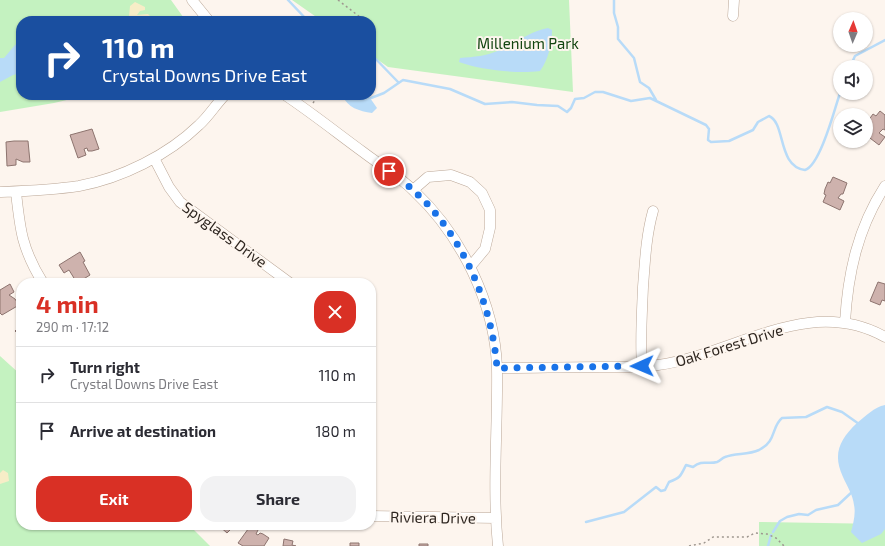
<!DOCTYPE html>
<html lang="en">
<head>
<meta charset="utf-8">
<style>
	body { margin:0; font-family:"Exo 2",sans-serif; background:#f2f2f3; color:#2b2b33; height:100vh; display:flex; flex-direction:column; font-size:15px; white-space:nowrap }
	* { box-sizing:border-box; margin:0 }
	p { font-size:13px; color:#7c7c81 }
	.icon { flex:none; width:22px; height:22px; fill:none; stroke:currentColor; stroke-width:2; stroke-linecap:round; stroke-linejoin:round }
	.map { position:relative; flex:1; overflow:hidden }
	.sheet { position:absolute; left:16px; top:278px; width:360px; height:252px; display:flex; flex-direction:column; background:#fff; border-radius:16px; box-shadow:0 1px 3px #0004 }
	.sheet>* { flex:none }
	.guide { position:absolute; left:16px; top:16px; width:360px; height:84px; border-radius:16px; box-shadow:0 1px 3px #0004; background:#1a4fa0; color:#fff; overflow:hidden }
	.needle { width:26px; rotate:2deg }
	.controls { position:absolute; left:833px; top:12px; display:grid; gap:8px }
	.controls a { display:grid; place-items:center; width:40px; height:40px; border-radius:50%; background:#fff; box-shadow:0 1px 3px #0004; font-size:20px }
	.pin { position:absolute; display:grid; place-items:center; width:34px; height:34px; color:#fff; margin:-17px; border:2px solid #fff; border-radius:50%; box-shadow:0 1px 4px #0007 }
	.me { position:absolute; width:44px; margin:-22px; rotate:269deg; stroke-linejoin:round; filter:drop-shadow(0 0 3px #0008) }
	.turn { display:flex; align-items:center; gap:14px; height:84px; padding:0 20px; font-size:18px }
	.turn .icon { width:52px; height:52px; stroke-width:2.5 }
	.turn b { display:block; font-size:28px; line-height:34px }
	.round { display:grid; place-items:center; flex:none; width:42px; height:42px; border-radius:16px; background:#f2f2f3 }
	.head { display:flex; align-items:center; justify-content:space-between; height:68px; padding:0 20px }
	h1 { font-size:24px; font-weight:700; line-height:30px; color:#d93025 }
	.action { display:flex; gap:8px; margin-top:auto; padding:8px 20px }
	.action a { flex:1; height:46px; border-radius:16px; background:#d93025; color:#fff; font-size:16px; font-weight:700; line-height:46px; text-align:center }
	.action a+a { background:#f2f2f3; color:#2b2b33 }
	ul { padding:0; list-style:none }
	li { display:flex; align-items:center; gap:12px; height:56px; padding:0 20px; border-top:1px solid #e1e1e2 }
	li div { flex:1 }
	li b { display:block; font-size:15px }
	li em { font-style:normal }
	.map>svg:first-child { display:block }
	.green { fill:#c4f2c0 }
	.sand { fill:#f7edc7 }
	.water { fill:#b8dbf8 }
	.lines { fill:none; stroke-linecap:round; stroke-linejoin:round }
	.stream { stroke:#b8dbf8; stroke-width:2.5 }
	.building { fill:#ceb2ad; stroke:#8d746f }
	.minor-casing { stroke:#bba797; stroke-width:11 }
	.path { stroke:#9e968f; stroke-width:1.5; stroke-dasharray:2 3; stroke-linecap:butt }
	.minor { stroke:#fff; stroke-width:10 }
	.route { stroke:#1a73e8; stroke-width:7; stroke-dasharray:0 12.6 }
	.labels { text-anchor:middle; dominant-baseline:central; stroke-width:4; stroke-linejoin:round; paint-order:stroke }
	.park-label { font-size:15px; fill:#124510; stroke:#fdf5ee }
	.street-label { font-size:15px; fill:#2e2620; stroke:#fdf5ee }
</style>
</head>
<body>
<div class="map">
<svg width="885" height="546" viewBox="0 0 885 546">
	<rect width="100%" height="100%" fill="#fdf5ee"/>
	<path class="green" d="M0,0H171L186,21H21V95H88L54,103L0,112Z
		M292,0H569L573,92L388,67L371,55V21H322Z
		M0,356L21,375V525H189L210,546H0Z
		M759,522L885,524V546H759Z"/>
	<path class="sand" d="M135,2L145,7V10L140,11L137,15L148,14L151,17V21H131L129,17L130,6Z
		M3,470L8,473L9,481L0,484V473Z"/>
	<path class="water" d="M548,28L552,30C552,44 548,60 540,71C517,74 481,70 459,62L460,58C474,57 486,56 500,50C516,43 530,31 548,28Z
		M21,41V73L13,75L0,82V58H4L15,45Z
		M342,95H368L377,108L372,113C359,111 348,108 342,95Z
		M885,405V529L881,534L862,543L851,532C853,524 856,514 854,505C853,495 847,486 843,477C832,454 840,439 857,423C866,416 874,407 885,405Z"/>
	<g class="lines">
		<path class="stream" d="M288,0L308,21
			M614,0V13L618,27V39L634,58L640,82L649,88L656,100
			M371,54L398,82
			M850,67L855,56L885,40
			M371,98L384,93L403,80L450,89L485,104L512,102L537,105L558,106L567,112L571,108L575,99L584,98L595,92H603L631,101L650,98L706,125L709,129L708,140L711,142L729,141L753,130L758,122L769,116C786,123 777,166 805,170C820,166 835,108 840,93
			M586,522L624,512L656,487L661,491L665,490L669,482C681,477 680,477 686,465L693,467C703,459 707,465 717,462C720,461 722,458 725,457C736,453 748,455 759,450C777,441 771,427 782,418L806,417L827,407L842,412L859,424
			M773,532L780,521L787,517L799,514L808,515L816,510L838,505L852,492
			M768,546L771,535"/>
	</g>
	<path class="building" d="M880,111L885,115V130L883,129L879,133L885,137L879,145L866,135V130L871,123L868,121L873,114L876,116Z
		M92,129L99,149L92,151H88L87,148L84,149L86,155L78,158L70,135Z
		M14,141H28L30,162H23L16,159V165L7,166L6,142Z
		M833,177L847,183L843,194H841L838,198L844,201L840,210L823,202L826,195L824,194L825,189L828,182L830,183Z
		M80,252L85,261L83,262L90,275L77,283L69,270L64,273L59,265Z
		M878,282L885,284V301L882,300L880,305L870,301Z
		M10,284L14,292L9,295L15,299L19,305L2,315L0,313V290Z
		M21,325V337L15,331Z
		M218,525H235L227,533Z
		M251,525L259,528L256,534L258,535L260,533L263,534L269,538L264,546H243L238,543Z
		M284,539L293,541L292,545L296,546H283Z
		M350,543H359V546H350Z
		M419,544H428V546H419Z"/>
	<g class="lines">
		<defs>
			<path id="minor" d="M192,0L209,21
				M733,16L734,0
				M285,95C312,113 337,133 363,152C380,165 399,176 414,191C461,235 495,303 497,368C498,427 492,487 498,546
				M154,158L169,187L180,202L290,283
				M413,190L428,177L451,175L470,182L482,193L490,210V228L485,249L470,267
				M0,192C26,191 53,190 79,186C122,178 168,155 199,125C209,116 216,104 225,95
				M16,192C20,230 22,249 43,283
				M845,322C848,272 858,228 885,186
				M642,366C640,340 642,313 643,287C645,261 646,236 653,211
				M497,368C531,368 566,367 600,367C619,367 639,368 658,365C734,355 808,294 885,337
				M371,516L496,518"/>
		</defs>
		<use href="#minor" class="minor-casing"/>
		<path class="path" d="M338,0L365,21
			M313,103L319,95
			M689,546L704,543L713,537H747L755,533L767,534L776,538L784,546"/>
		<use href="#minor" class="minor"/>
	</g>
	<g class="lines">
		<path class="route" d="M389,171C397,178 406,183 413,190C462,234 492,303 497,368L642,366"/>
	</g>
	<g class="labels">
		<g class="park-label">
			<text x="528" y="43">Millenium Park</text>
		</g>
		<g class="street-label">
			<text transform="translate(225 234) rotate(36)">Spyglass Drive</text>
			<text transform="translate(729 345) rotate(-17)">Oak Forest Drive</text>
			<text transform="translate(433 517) rotate(1)">Riviera Drive</text>
		</g>
	</g>
</svg>
<div class="controls">
<a><svg class="needle" viewBox="-14 -14 28 28"><path d="M0-13l5 13h-10z" fill="#e53935"/><path d="M0 13l5-13h-10z" fill="#7c7c81"/></svg></a>
<a><svg class="icon" aria-label="sound" viewBox="0 0 24 24"><path d="M4 9h4l5-4v14l-5-4H4zM17 9q2 3 0 6"/></svg></a>
<a><svg class="icon" aria-label="layers" viewBox="0 0 24 24"><path d="M12 4l9 5-9 5-9-5zM3 14l9 5 9-5"/></svg></a>
</div>
<div class="pin" style="left:389px;top:171px;background:#d93025"><svg class="icon" aria-label="arrive" viewBox="0 0 24 24"><path d="M6 21V4h12l-3 4 3 4H6"/></svg></div>
<svg class="me" style="left:642px;top:366px" viewBox="-20 -20 40 40"><path d="M0-17L14 15 0 8-14 15z" fill="#1a73e8" stroke="#fff" stroke-width="4"/></svg>
<div class="guide">
<div class="turn"><svg class="icon" aria-label="right" viewBox="0 0 24 24"><path d="M7 20v-9h11M14 6l5 5-5 5"/></svg><div><b>110 m</b>Crystal Downs Drive East</div></div>
</div>
<section class="sheet">
<div class="head"><div><h1>4 min</h1><p>290 m · 17:12</p></div><a class="round" style="background:#d93025;color:#fff"><svg class="icon" aria-label="close" viewBox="0 0 24 24"><path d="M6 6l12 12M18 6L6 18"/></svg></a></div>
<ul>
<li><svg class="icon" aria-label="right" viewBox="0 0 24 24"><path d="M7 20v-9h11M14 6l5 5-5 5"/></svg><div><b>Turn right</b><p>Crystal Downs Drive East</p></div><em>110 m</em></li>
<li><svg class="icon" aria-label="arrive" viewBox="0 0 24 24"><path d="M6 21V4h12l-3 4 3 4H6"/></svg><div><b>Arrive at destination</b></div><em>180 m</em></li>
</ul>
<div class="action"><a>Exit</a><a>Share</a></div>
</section>
</div>
</body>
</html>
